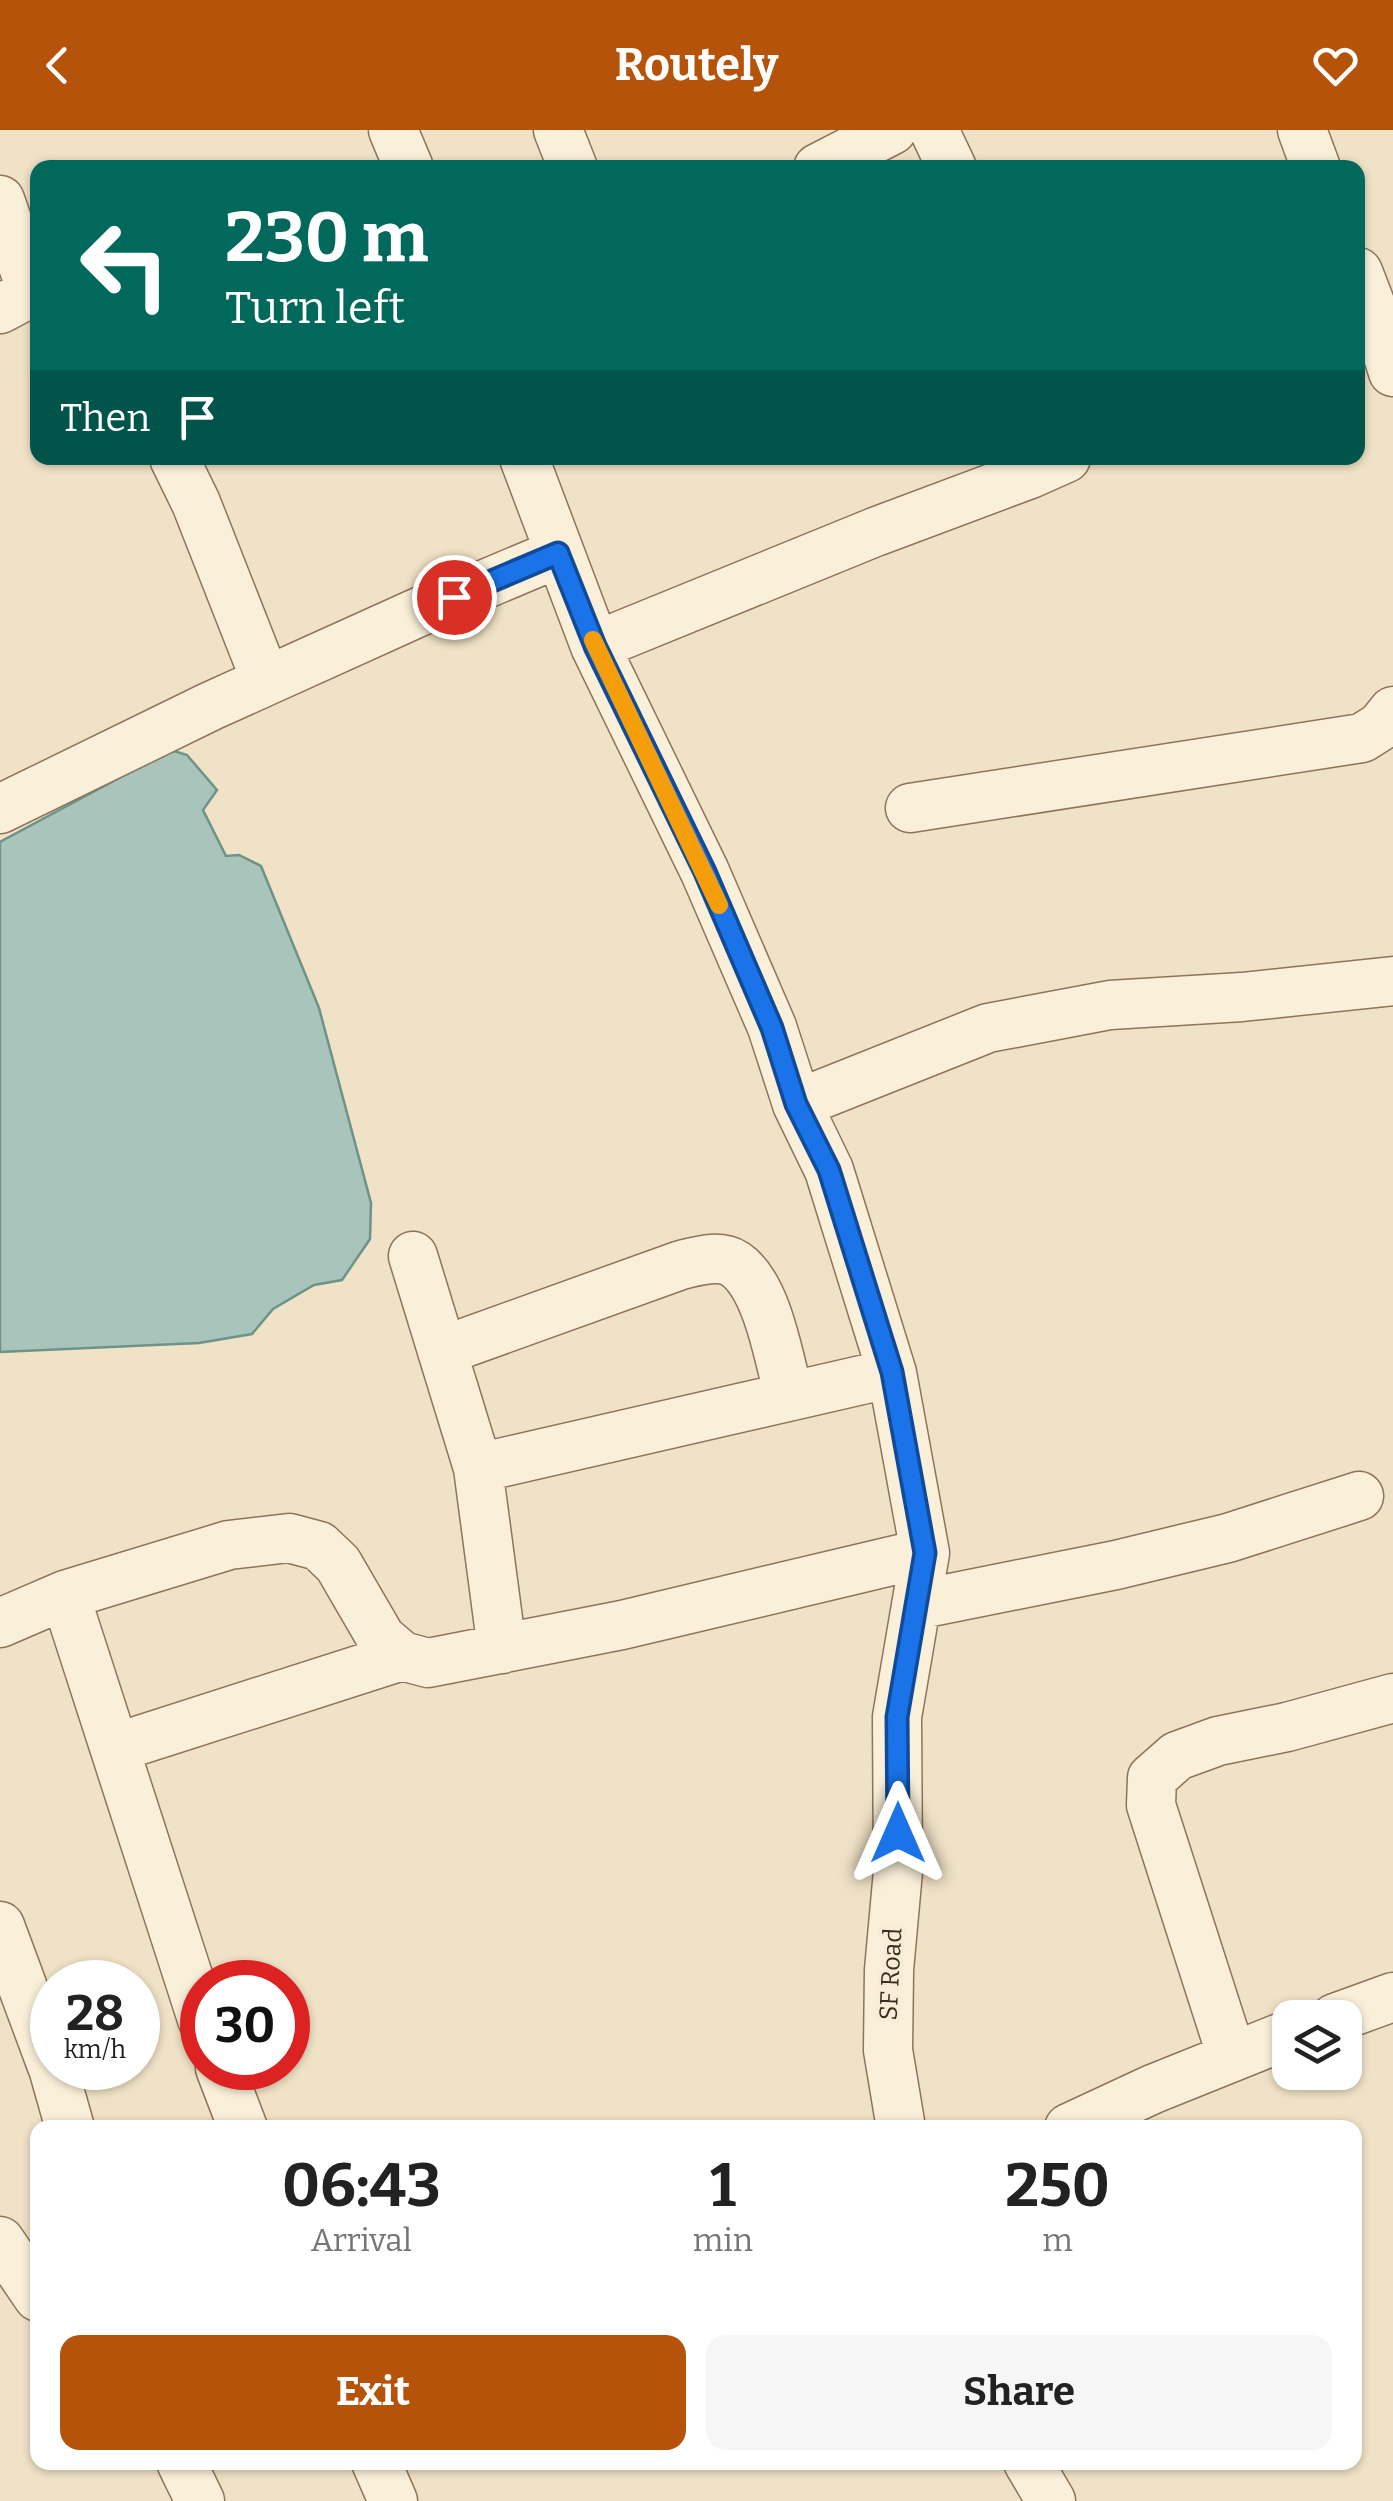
<!DOCTYPE html>
<html lang="en">
<head>
<meta charset="utf-8">
<style>
	body { margin:0; font-family:Bitter,serif; background:#f6f6f6; color:#222; height:100vh; display:flex; flex-direction:column; font-size:38px; white-space:nowrap }
	* { box-sizing:border-box; margin:0 }
	p { font-size:32px; color:#767676 }
	.icon { flex:none; width:55px; height:55px; fill:none; stroke:currentColor; stroke-width:2; stroke-linecap:round; stroke-linejoin:round }
	.map { position:relative; flex:1; overflow:hidden }
	.details { position:absolute; left:30px; top:1990px; width:1332px; height:350px; display:flex; flex-direction:column; background:#fff; border-radius:20px; box-shadow:0 2px 8px #0004 }
	.details>* { flex:none }
	.guide { position:absolute; left:30px; top:30px; width:1335px; height:305px; border-radius:20px; box-shadow:0 2px 8px #0004; background:#00695c; color:#fff; overflow:hidden }
	.controls { position:absolute; left:1272px; top:1870px; display:grid; gap:20px }
	.controls a { display:grid; place-items:center; width:90px; height:90px; border-radius:20px; background:#fff; box-shadow:0 2px 8px #0004; font-size:50px }
	.speed { position:absolute; left:30px; top:1830px; display:flex; gap:20px; font-size:50px; font-weight:700; text-align:center }
	.speed>* { display:grid; place-content:center; width:130px; height:130px; border-radius:50%; background:#fff; box-shadow:0 2px 8px #0004; line-height:1 }
	.speed small { font-size:25px; font-weight:400 }
	.speed .limit { border:15px solid #d22; background:#fff; color:#111 }
	.pin { position:absolute; display:grid; place-items:center; width:85px; height:85px; color:#fff; margin:-42px; border:5px solid #fff; border-radius:50%; box-shadow:0 2px 10px #0007 }
	.me { position:absolute; width:110px; margin:-55px; rotate:0deg; stroke-linejoin:round; filter:drop-shadow(0 0 8px #0008) }
	.turn { display:flex; align-items:center; gap:35px; height:210px; padding:0 30px; font-size:45px }
	.turn .icon { width:130px; height:130px; stroke-width:2.5 }
	.turn b { display:block; font-size:70px; line-height:85px }
	.then { display:flex; align-items:center; height:95px; padding:0 30px; background:#0003; gap:20px; font-size:38px }
	.eta { display:flex; justify-content:space-evenly; align-items:center; height:170px; text-align:center }
	.eta b { font-size:60px; font-weight:700; line-height:70px }
	.button { display:flex; gap:20px; margin-top:auto; padding:20px 30px }
	.button a { flex:1; height:115px; border-radius:20px; background:#b45309; color:#fff; font-size:40px; font-weight:700; line-height:115px; text-align:center }
	.button a+a { background:#f6f6f6; color:#222 }
	header { display:flex; justify-content:space-between; align-items:center; height:130px; padding:0 30px; background:#b45309; color:#fff; font-size:45px; font-weight:700 }
	.map>svg:first-child { display:block }
	.water { fill:#a8c4bb; stroke:#6e9388; stroke-width:2.5 }
	.lines { fill:none; stroke-linecap:round; stroke-linejoin:round }
	.street-casing { stroke:#8d745b; stroke-width:51 }
	.street { stroke:#faf0da; stroke-width:48 }
	.route-casing { stroke:#114b97; stroke-width:25 }
	.route { stroke:#1a73e8; stroke-width:18 }
	.slow { stroke:#f59e0b; stroke-width:18 }
	.labels { text-anchor:middle; dominant-baseline:central; stroke-width:8; stroke-linejoin:round; paint-order:stroke }
	.street-label { font-size:25px; fill:#3c2c1f; stroke:#f7edd6 }
</style>
</head>
<body>
<header><svg class="icon" aria-label="back" viewBox="0 0 24 24"><path d="M15 5l-7 7 7 7"/></svg>Routely<svg class="icon" aria-label="heart" viewBox="0 0 24 24"><path d="M12 20l-8-8c-3-5 5-10 8-4 3-6 11-1 8 4z"/></svg></header>
<div class="map">
<svg width="1393" height="2371" viewBox="0 0 1393 2371">
	<rect width="100%" height="100%" fill="#f0e2c6"/>
	<path class="water" d="M171,620L187,625L217,660L203,680L226,726L239,725L261,736L319,878L371,1073L370,1109L342,1150L314,1155L273,1179L252,1204L199,1213L0,1222V712Z"/>
	<g class="lines">
		<defs>
			<path id="street" d="M393,0L409,38
				M558,0L573,38
				M934,0L952,38
				M1302,0L1316,38
				M818,38L892,0
				M0,70L32,162L0,179
				M1358,142L1375,186L1393,242
				M174,328L196,373L266,551
				M524,328L595,516L705,742L772,897L797,974L829,1040L892,1243L925,1423L897,1587L898,1741L889,1840L888,1920L901,1998
				M595,516L875,402L1030,344L1066,328
				M910,678L1362,608L1381,596L1393,581
				M0,679L211,576L419,482L559,423
				M797,974L988,898L1110,875L1242,867L1393,851
				M413,1126L478,1338L502,1519
				M442,1221L681,1135C698,1131 719,1124 735,1134C768,1156 779,1230 789,1266
				M478,1338L892,1243
				M65,1465L202,1889
				M916,1475L1116,1435L1228,1408L1359,1366
				M0,1493L65,1465L229,1415L289,1408L319,1416L338,1434L381,1508L402,1526L428,1533L622,1495L925,1423
				M115,1618L402,1526
				M0,1796L52,1936
				M1335,1888L1393,1867
				M1232,1927L1151,1675L1152,1648L1177,1626L1218,1611L1287,1597L1393,1568
				M53,1938L70,1998
				M220,1938L243,1998
				M1069,1998L1153,1959L1290,1904
				M0,2111L38,2167
				M181,2332L200,2371
				M376,2332L393,2371
				M1028,2332L1051,2371"/>
		</defs>
		<use href="#street" class="street-casing"/>
		<use href="#street" class="street"/>
	</g>
	<g class="lines">
		<defs>
			<path id="route" d="M454,467L558,423L595,516L705,742L772,898L796,974L829,1040L892,1242L925,1423L897,1587L898,1703"/>
		</defs>
		<use href="#route" class="route-casing"/>
		<use href="#route" class="route"/>
		<path class="slow" d="M593,510L719,775"/>
	</g>
	<g class="labels">
		<g class="street-label">
			<text transform="translate(891 1844) rotate(-87)">SF Road</text>
		</g>
	</g>
</svg>
<div class="controls">
<a><svg class="icon" aria-label="layers" viewBox="0 0 24 24"><path d="M12 4l9 5-9 5-9-5zM3 14l9 5 9-5"/></svg></a>
</div>
<div class="speed"><div>28<small>km/h</small></div><div class="limit">30</div></div>
<div class="pin" style="left:454px;top:467px;background:#d93025"><svg class="icon" aria-label="arrive" viewBox="0 0 24 24"><path d="M6 21V4h12l-3 4 3 4H6"/></svg></div>
<svg class="me" style="left:898px;top:1703px" viewBox="-20 -20 40 40"><path d="M0-17L14 15 0 8-14 15z" fill="#1a73e8" stroke="#fff" stroke-width="4"/></svg>
<div class="guide">
<div class="turn"><svg class="icon" aria-label="left" viewBox="0 0 24 24"><path d="M17 20v-9H6M10 6l-5 5 5 5"/></svg><div><b>230 m</b>Turn left</div></div>
<div class="then">Then<svg class="icon" aria-label="arrive" viewBox="0 0 24 24"><path d="M6 21V4h12l-3 4 3 4H6"/></svg></div>
</div>
<section class="details">
<div class="eta">
<div><b>06:43</b><p>Arrival</p></div>
<div><b>1</b><p>min</p></div>
<div><b>250</b><p>m</p></div>
</div>
<div class="button"><a>Exit</a><a>Share</a></div>
</section>
</div>
</body>
</html>
